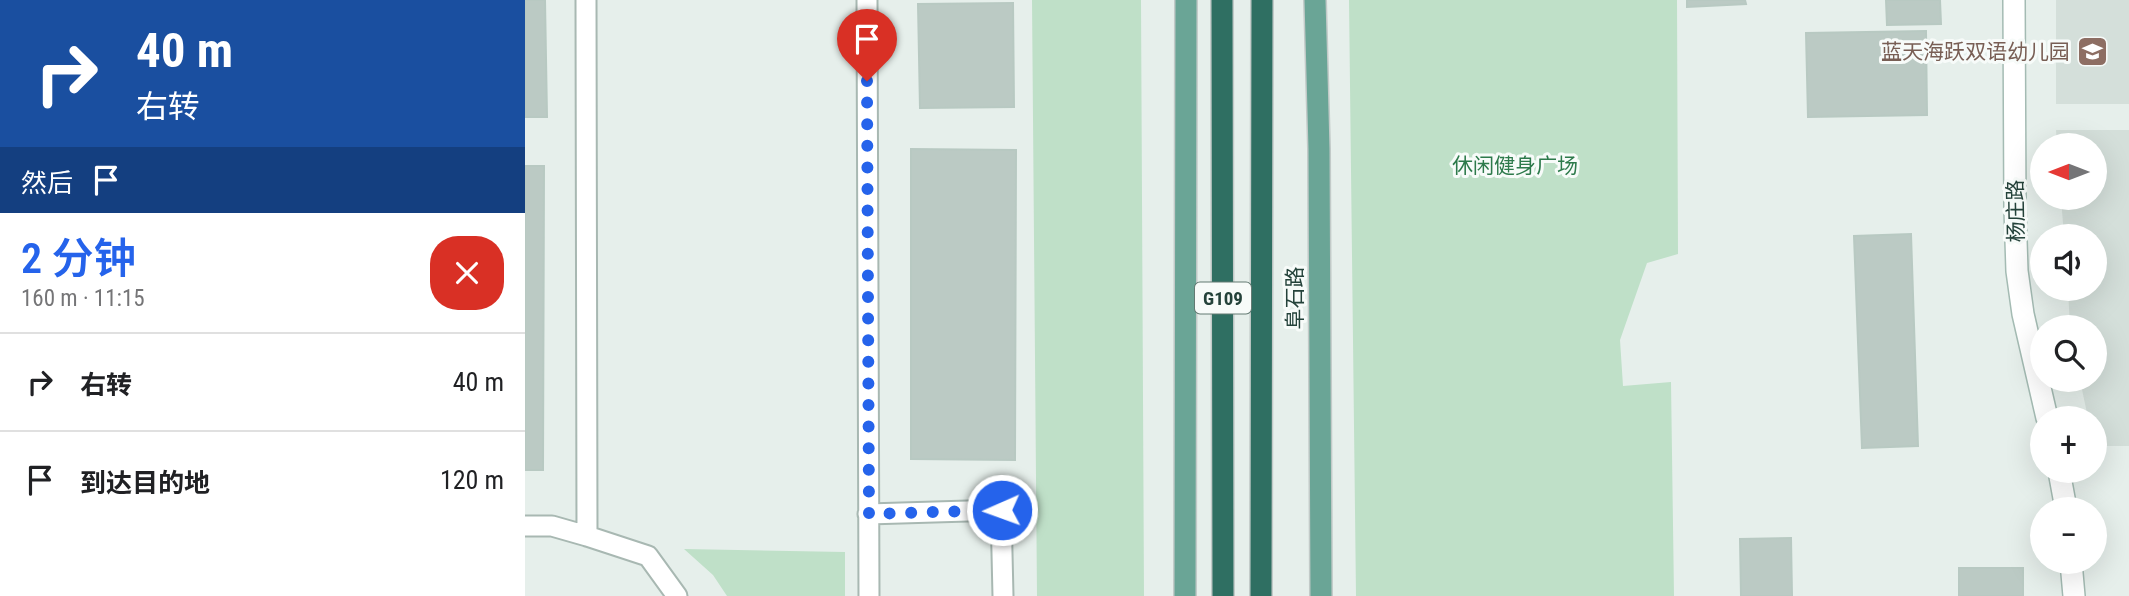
<!DOCTYPE html>
<html lang="zh">
<head>
<meta charset="utf-8">
<style>
	body { margin:0; font-family:"Roboto Condensed","Noto Sans SC",sans-serif; background:#f6f6f6; color:#202124; height:100vh; display:flex; flex-direction:column; font-size:26px; white-space:nowrap }
	* { box-sizing:border-box; margin:0 }
	p { font-size:23px; color:#757577 }
	.icon { flex:none; width:38px; height:38px; fill:none; stroke:currentColor; stroke-width:2; stroke-linecap:round; stroke-linejoin:round }
	.map { position:relative; flex:1; overflow:hidden }
	.panel { display:flex; flex-direction:column; background:#fff; width:525px }
	.panel>* { flex:none }
	.hud { background:#1a4fa0; color:#fff; overflow:hidden }
	.needle { width:46px; rotate:270deg }
	.buttons { position:absolute; left:1505px; top:133px; display:grid; gap:14px }
	.buttons a { display:grid; place-items:center; width:77px; height:77px; border-radius:50%; background:#fff; box-shadow:0 7px 28px #0002; font-size:35px }
	.pin { position:absolute; display:grid; place-items:center; width:60px; height:60px; color:#fff; margin:-72px -30px; border-radius:50% 50% 50% 0; rotate:-45deg; box-shadow:0 0 7px #0007 }
	.pin .icon { rotate:45deg }
	.me { position:absolute; width:77px; margin:-38px; rotate:268deg; stroke-linejoin:round; filter:drop-shadow(0 0 5px #0008) }
	.turn { display:flex; align-items:center; gap:24px; height:147px; padding:0 21px; font-size:32px }
	.turn .icon { width:91px; height:91px; stroke-width:2.5 }
	.turn b { display:block; font-size:49px; line-height:60px }
	.then { display:flex; align-items:center; height:66px; padding:0 21px; background:#0003; gap:14px; font-size:26px }
	.round { display:grid; place-items:center; flex:none; width:74px; height:74px; border-radius:28px; background:#f6f6f6 }
	.headline { display:flex; align-items:center; justify-content:space-between; height:119px; padding:0 21px }
	h1 { font-size:42px; font-weight:600; line-height:52px; color:#2563eb }
	ul { padding:0; list-style:none }
	li { display:flex; align-items:center; gap:21px; height:98px; padding:0 21px; border-top:2px solid #e0e0e0 }
	li div { flex:1 }
	li b { display:block; font-size:26px }
	li em { font-style:normal }
	main { display:flex; flex:1; min-height:0 }
	.map>svg:first-child { display:block }
	.built { fill:#d4dfda }
	.green { fill:#bfe0c8 }
	.building { fill:#bbcac4; stroke:#b8c9c2; stroke-width:2 }
	.lines { fill:none; stroke-linecap:round; stroke-linejoin:round }
	.street-casing { stroke:#a8b8b2; stroke-width:23 }
	.secondary-casing { stroke:#a4bbb3; stroke-width:24 }
	.primary-casing { stroke:#c2cac8; stroke-width:24 }
	.highway-casing { stroke:#c2cac8; stroke-width:24 }
	.street { stroke:#fff; stroke-width:19 }
	.secondary { stroke:#fff; stroke-width:21 }
	.primary { stroke:#6aa596; stroke-width:21 }
	.highway { stroke:#2f6f62; stroke-width:21 }
	.route { stroke:#2563eb; stroke-width:12; stroke-dasharray:0 21.6 }
	.labels { text-anchor:middle; dominant-baseline:central; stroke-width:6; stroke-linejoin:round; paint-order:stroke }
	.shield { fill:#f7fbf9; stroke:#637a73; stroke-width:2 }
	.shield-label { font-size:19px; font-weight:bold; fill:#24423a }
	.education-label { font-size:21px; fill:#785e54; stroke:#f7fbf9; text-anchor:end }
	.park-label { font-size:21px; fill:#2d7a4b; stroke:#f7fbf9 }
	.street-label { font-size:21px; fill:#24423a; stroke:#f7fbf9 }
</style>
</head>
<body>
<main>
<section class="panel">
<div class="hud">
<div class="turn"><svg class="icon" aria-label="right" viewBox="0 0 24 24"><path d="M7 20v-9h11M14 6l5 5-5 5"/></svg><div><b>40 m</b>右转</div></div>
<div class="then">然后<svg class="icon" aria-label="arrive" viewBox="0 0 24 24"><path d="M6 21V4h12l-3 4 3 4H6"/></svg></div>
</div>
<div class="headline"><div><h1>2 分钟</h1><p>160 m · 11:15</p></div><a class="round" style="background:#d93025;color:#fff"><svg class="icon" aria-label="close" viewBox="0 0 24 24"><path d="M6 6l12 12M18 6L6 18"/></svg></a></div>
<ul>
<li><svg class="icon" aria-label="right" viewBox="0 0 24 24"><path d="M7 20v-9h11M14 6l5 5-5 5"/></svg><div><b>右转</b></div><em>40 m</em></li>
<li><svg class="icon" aria-label="arrive" viewBox="0 0 24 24"><path d="M6 21V4h12l-3 4 3 4H6"/></svg><div><b>到达目的地</b></div><em>120 m</em></li>
</ul>
</section>
<div class="map">
<svg width="1604" height="596" viewBox="0 0 1604 596">
	<rect width="100%" height="100%" fill="#e6efeb"/>
	<path class="built" d="M1531,0H1604V104H1531Z
		M1531,130H1604V446H1570V418H1563L1555,380H1570V327H1545L1543,289H1570V236H1539L1536,198H1570V145H1532Z"/>
	<path class="green" d="M507,0H616L619,596H512Z
		M824,0H1152L1153,254L1122,263L1095,340L1098,386L1146,382L1149,596H831Z
		M159,549L320,552V596H202L188,575Z"/>
	<path class="building" d="M0,0H20L22,117H0Z
		M1162,0H1220L1221,4L1162,7Z
		M1361,0H1415L1416,24L1362,25Z
		M488,3L489,107L395,108L393,4Z
		M1401,31L1402,115L1283,117L1281,33Z
		M386,149L491,150L490,460L386,459Z
		M0,166H19L18,470H0Z
		M1386,234L1393,446L1337,448L1329,236Z
		M1266,538L1267,596H1216L1215,539Z
		M1434,568H1498V596H1434Z"/>
	<g class="lines">
		<defs>
			<path id="street" d="M61,0L62,536
				M342,0L344,596
				M343,514L476,510L478,596
				M0,526H27L62,536L123,556L152,596"/>
			<path id="secondary" d="M1489,0L1490,209L1492,271L1498,314L1522,418
				M1534,471L1541,509
				M1546,562L1549,596"/>
			<path id="primary" d="M790,0L794,149L796,596
				M660,596L661,0"/>
			<path id="highway" d="M697,0L698,596
				M736,596L737,0"/>
		</defs>
		<use href="#street" class="street-casing"/>
		<use href="#secondary" class="secondary-casing"/>
		<use href="#primary" class="primary-casing"/>
		<use href="#highway" class="highway-casing"/>
		<use href="#street" class="street"/>
		<use href="#secondary" class="secondary"/>
		<use href="#primary" class="primary"/>
		<use href="#highway" class="highway"/>
	</g>
	<g class="lines">
		<path class="route" d="M342,81L344,514L477,510"/>
	</g>
	<defs>
		<symbol id="school-square" viewBox="-11 -11 22 22"><rect x="-9" y="-9" width="18" height="18" rx="4" fill="#8d6e63" stroke="#f7fbf9"/><path d="M0-5L7-2L0 1L-7-2ZM-4 1L0 2.5L4 1V4Q0 6-4 4Z" fill="#fff"/></symbol>
	</defs>
	<g fill-rule="evenodd">
		<use href="#school-square" x="1550" y="34" width="35" height="35"/>
	</g>
	<g class="labels">
		<rect class="shield" x="670" y="282.5" width="56" height="31" rx="5"/>
		<g class="shield-label">
			<text x="698" y="298">G109</text>
		</g>
		<g class="education-label">
			<text x="1545" y="52">蓝天海跃双语幼儿园</text>
		</g>
		<g class="park-label">
			<text x="990" y="166">休闲健身广场</text>
		</g>
		<g class="street-label">
			<text transform="translate(1491 211) rotate(-91)">杨庄路</text>
			<text transform="translate(770 298) rotate(-90)">阜石路</text>
		</g>
	</g>
</svg>
<div class="buttons">
<a><svg class="needle" viewBox="-14 -14 28 28"><path d="M0-13l5 13h-10z" fill="#e53935"/><path d="M0 13l5-13h-10z" fill="#757577"/></svg></a>
<a><svg class="icon" aria-label="sound" viewBox="0 0 24 24"><path d="M4 9h4l5-4v14l-5-4H4zM17 9q2 3 0 6"/></svg></a>
<a><svg class="icon" aria-label="search" viewBox="0 0 24 24"><circle cx="10" cy="10" r="6"/><path d="M15 15l6 6"/></svg></a>
<a>+</a>
<a>−</a>
</div>
<div class="pin" style="left:342px;top:81px;background:#d93025"><svg class="icon" aria-label="arrive" viewBox="0 0 24 24"><path d="M6 21V4h12l-3 4 3 4H6"/></svg></div>
<svg class="me" style="left:477px;top:510px" viewBox="-20 -20 40 40"><circle r="17" fill="#2563eb" stroke="#fff" stroke-width="3"/><path d="M0-11L8 9 0 5-8 9z" fill="#fff"/></svg>
</div>
</main>
</body>
</html>
